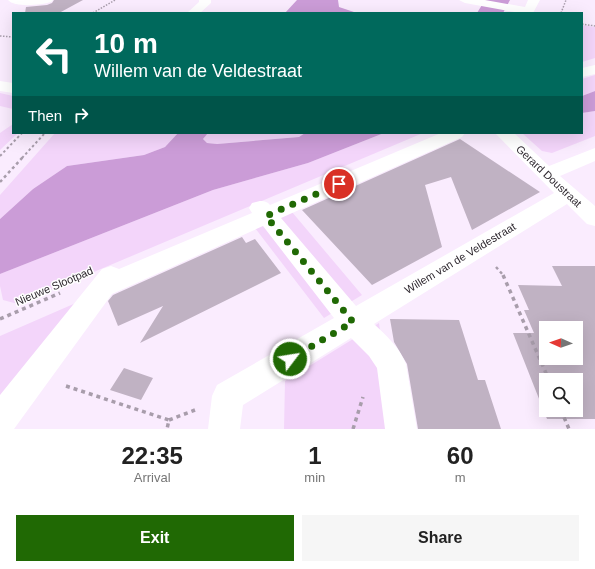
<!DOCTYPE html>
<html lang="en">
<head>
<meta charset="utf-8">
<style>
	body { margin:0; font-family:Helvetica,sans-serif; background:#f6f6f6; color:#222; height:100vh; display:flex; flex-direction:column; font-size:15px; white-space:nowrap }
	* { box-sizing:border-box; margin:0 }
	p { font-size:13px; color:#767676 }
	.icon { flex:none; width:22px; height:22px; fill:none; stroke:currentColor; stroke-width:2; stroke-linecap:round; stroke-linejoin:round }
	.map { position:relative; height:429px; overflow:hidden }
	.side { display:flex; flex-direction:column; background:#fff; flex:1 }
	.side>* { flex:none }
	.guide { position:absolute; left:12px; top:12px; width:571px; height:122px; border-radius:0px; box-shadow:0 4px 16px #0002; background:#00695c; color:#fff; overflow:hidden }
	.needle { width:26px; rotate:272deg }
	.fabs { position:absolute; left:539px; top:321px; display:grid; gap:8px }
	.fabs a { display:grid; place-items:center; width:44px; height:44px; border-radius:0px; background:#fff; box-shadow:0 4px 16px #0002; font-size:20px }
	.pin { position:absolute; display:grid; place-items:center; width:34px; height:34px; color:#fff; margin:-17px; border:2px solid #fff; border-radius:50%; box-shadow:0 1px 4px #0007 }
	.me { position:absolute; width:44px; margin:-22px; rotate:59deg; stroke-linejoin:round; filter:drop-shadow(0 0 3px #0008) }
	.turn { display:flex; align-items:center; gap:14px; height:84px; padding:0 16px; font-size:18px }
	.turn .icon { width:52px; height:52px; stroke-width:2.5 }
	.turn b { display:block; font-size:28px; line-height:34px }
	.then { display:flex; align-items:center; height:38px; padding:0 16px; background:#0003; gap:8px; font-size:15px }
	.eta { display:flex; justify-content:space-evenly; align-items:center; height:68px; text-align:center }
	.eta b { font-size:24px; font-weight:800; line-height:28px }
	.primary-button { display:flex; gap:8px; margin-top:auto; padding:8px 16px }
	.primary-button a { flex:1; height:46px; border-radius:0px; background:#206904; color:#fff; font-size:16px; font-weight:800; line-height:46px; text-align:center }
	.primary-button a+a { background:#f6f6f6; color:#222 }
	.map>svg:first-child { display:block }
	.green { fill:#f3d5fa }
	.water { fill:#cb9cd7 }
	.building { fill:#c0b2c3; fill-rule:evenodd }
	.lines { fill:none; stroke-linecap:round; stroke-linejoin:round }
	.path-far3 { stroke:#a89dab; stroke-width:1.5; stroke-dasharray:1.5 1.5; stroke-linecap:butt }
	.path-far2 { stroke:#a89dab; stroke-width:2; stroke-dasharray:2.5 2.5; stroke-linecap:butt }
	.path-far1 { stroke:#a89dab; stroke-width:2.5; stroke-dasharray:3 3; stroke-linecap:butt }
	.path { stroke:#a89dab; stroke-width:3.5; stroke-dasharray:4 4; stroke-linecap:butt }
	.minor { fill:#fff; fill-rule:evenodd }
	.route { stroke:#206904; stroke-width:7; stroke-dasharray:0 12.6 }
	.labels { text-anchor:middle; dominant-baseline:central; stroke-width:3; stroke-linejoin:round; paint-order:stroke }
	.street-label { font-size:11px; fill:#2f2930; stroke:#fff }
</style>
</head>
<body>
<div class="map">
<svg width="595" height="429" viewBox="0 0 595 429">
	<rect width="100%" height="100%" fill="#faecfe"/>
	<path class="green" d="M582,25L595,27V58L582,62Z
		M595,75V91L582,96V79Z
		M0,93L13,96V109L0,106Z
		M595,111V136L552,153L542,151L522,133H582V113Z
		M13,124V133H18L0,150V133Z
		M55,133H178L165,147L144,155L67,166L33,189L0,219V195Z
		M208,133H305L299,137L217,144L207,143L203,139Z
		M384,133H423L18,304L3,300L0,286V274L213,190L308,163Z
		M292,212L362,295L324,318L255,228Z
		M85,299L0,410V336Z
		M379,323L393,429H284L285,381Z"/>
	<path class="water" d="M297,0H338L339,7L357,13H285Z
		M485,0H510L503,13H477Z
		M595,91V111L582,113V96Z
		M178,133H208L203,139L207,143L217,144L299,137L305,133H384L308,163L213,190L0,274V219L33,189L67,166L144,155L165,147Z"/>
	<path class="building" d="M54,0H83L59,13H25L26,7L47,5L52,3Z
		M460,139L540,192L472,230L451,177L425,185L442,247L372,285L302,210Z
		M242,237L246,243L255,239L281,273L140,343L163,306L118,326L108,301L113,295Z
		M552,266H595V419H547L513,333H534L524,310H529L518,285L562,286ZM546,328H576V358H546ZM546,380H576V410H546Z
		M390,319L459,320L478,380H485L501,429H418L407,364L394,342Z
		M124,368L153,378L141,400L110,390Z"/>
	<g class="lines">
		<path class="path-far3" d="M93,13L115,0
			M561,13L566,0
			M582,24L595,26
			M0,36L13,37"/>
		<path class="path-far2" d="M0,156L22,133
			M22,158L45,133"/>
		<path class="path-far1" d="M0,182L23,157
			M496,267L504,276"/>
		<path class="path" d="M503,275L549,380
			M0,319L60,293
			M66,386L169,420L167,429
			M561,410L569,429
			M169,420L195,410
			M353,429L363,397"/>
		<path class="minor" d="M8,0H53L51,2C41,5 15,8 8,0Z
			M199,0H211V3L200,13H187L199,2Z
			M459,0H485L525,7L528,0H540L533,13H520L465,3Z
			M595,65V74L582,77V68Z
			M0,81L13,83V93L0,91Z
			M441,133H465L462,137L281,218L356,306L554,193L495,133H514L549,166L595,148V161L560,176L595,206V226L587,224L567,204L374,324C387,336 399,347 406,364L417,429H385L377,368L369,356L351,338L243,405L240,429H208L212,396L217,385L334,318L263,226L112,294L14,429H0V395L102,269L111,266L119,269L252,213L249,208L252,203C259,201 265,199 270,205Z"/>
	</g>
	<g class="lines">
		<path class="route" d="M290,359L353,322L266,216L339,184"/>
	</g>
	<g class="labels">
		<g class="street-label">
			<text transform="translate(549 176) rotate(43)">Gerard Doustraat</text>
			<text transform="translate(460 258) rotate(-31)">Willem van de Veldestraat</text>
			<text transform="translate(54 286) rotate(-23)">Nieuwe Slootpad</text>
		</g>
	</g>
</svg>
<div class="fabs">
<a><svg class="needle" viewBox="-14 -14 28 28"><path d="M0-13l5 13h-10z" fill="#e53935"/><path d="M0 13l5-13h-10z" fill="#767676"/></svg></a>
<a><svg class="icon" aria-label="search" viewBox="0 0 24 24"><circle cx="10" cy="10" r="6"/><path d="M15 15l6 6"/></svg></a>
</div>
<div class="pin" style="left:339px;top:184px;background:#d93025"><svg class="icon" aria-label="arrive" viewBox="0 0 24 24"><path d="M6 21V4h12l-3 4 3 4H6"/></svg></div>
<svg class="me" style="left:290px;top:359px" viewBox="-20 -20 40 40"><circle r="17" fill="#206904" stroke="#fff" stroke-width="3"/><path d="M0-11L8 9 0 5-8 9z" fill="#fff"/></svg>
<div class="guide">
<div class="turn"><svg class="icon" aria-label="left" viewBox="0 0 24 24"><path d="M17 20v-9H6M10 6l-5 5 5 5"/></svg><div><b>10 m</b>Willem van de Veldestraat</div></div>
<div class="then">Then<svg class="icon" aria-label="right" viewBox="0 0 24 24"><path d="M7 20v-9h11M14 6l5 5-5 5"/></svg></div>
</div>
</div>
<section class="side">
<div class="eta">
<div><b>22:35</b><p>Arrival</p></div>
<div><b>1</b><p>min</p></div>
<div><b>60</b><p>m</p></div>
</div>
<div class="primary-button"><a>Exit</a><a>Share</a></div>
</section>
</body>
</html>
